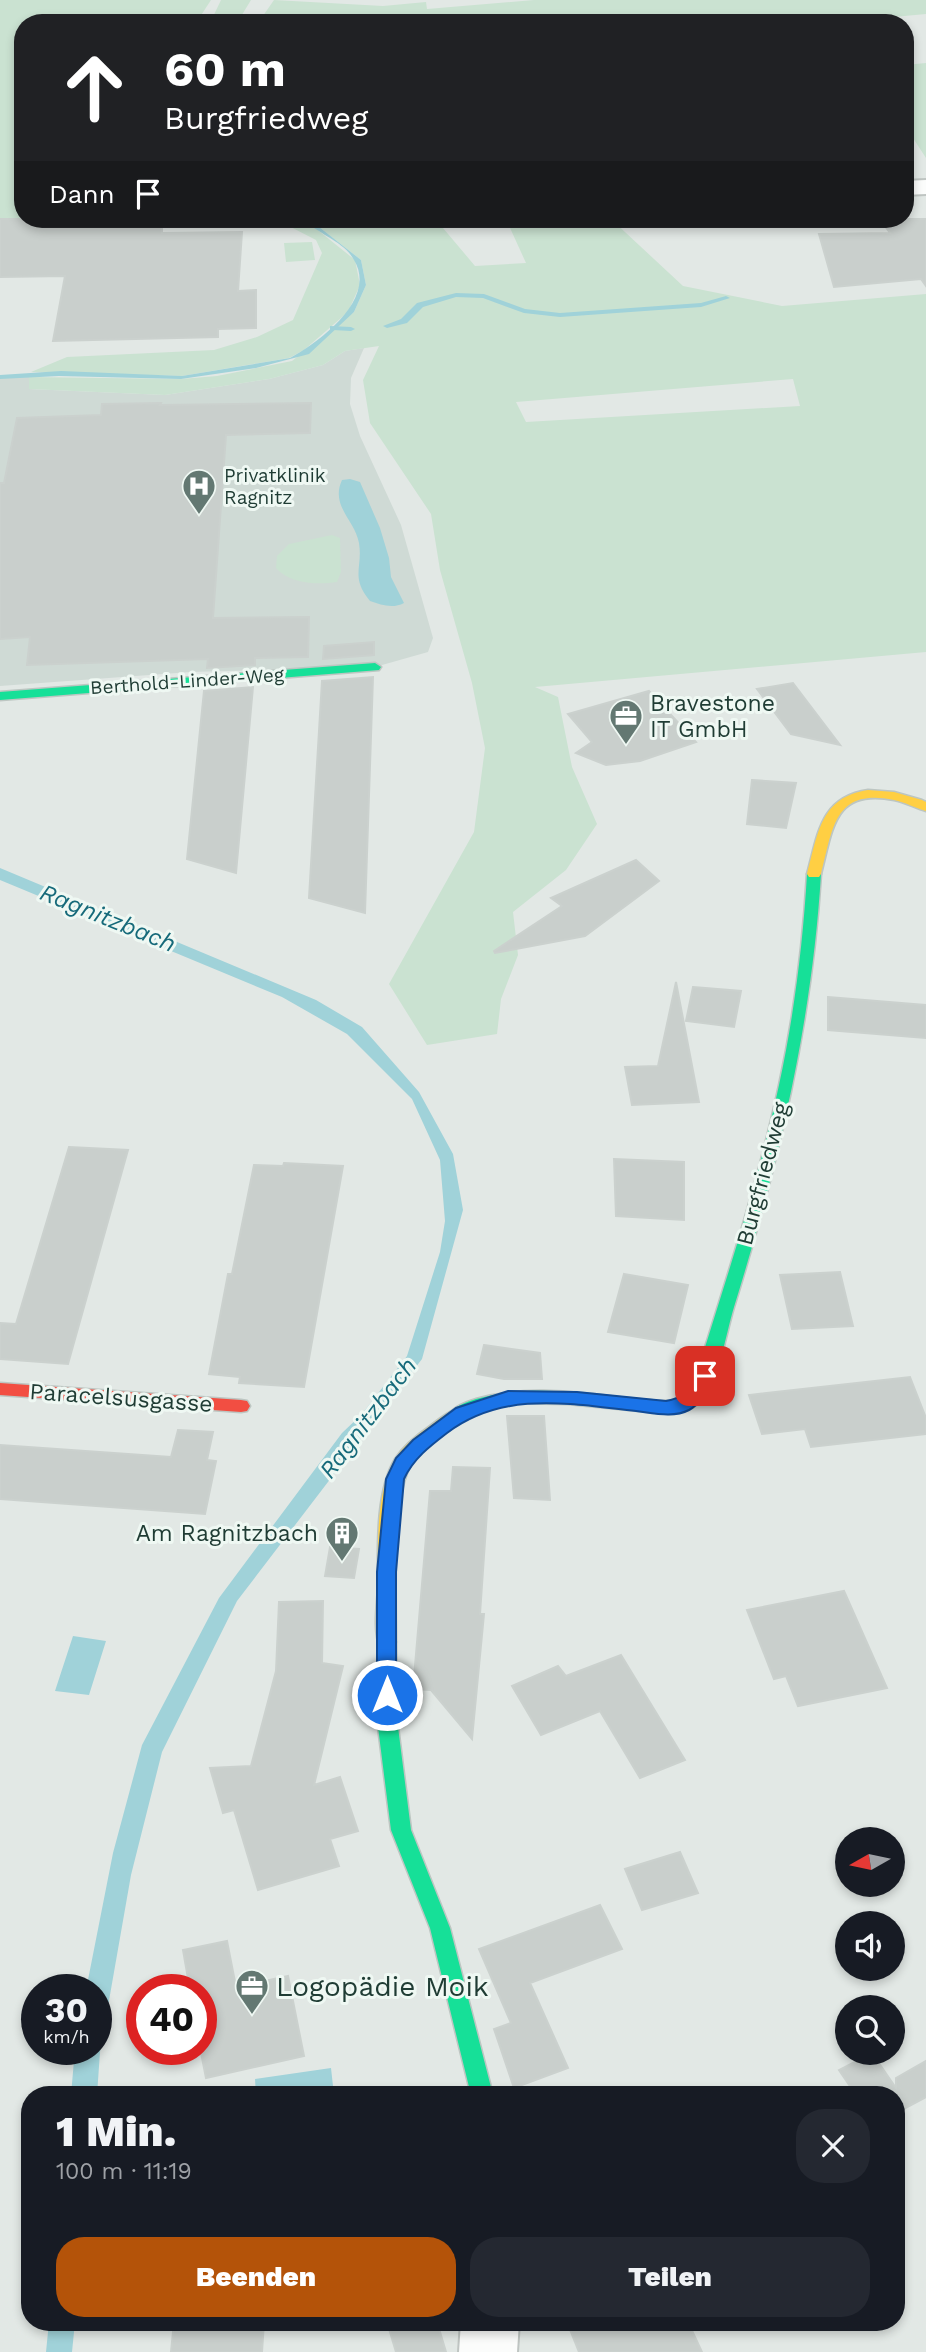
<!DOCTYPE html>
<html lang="de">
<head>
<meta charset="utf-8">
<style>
	body { margin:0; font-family:"Work Sans",sans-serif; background:#242831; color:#f1f3f6; height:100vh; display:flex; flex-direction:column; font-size:26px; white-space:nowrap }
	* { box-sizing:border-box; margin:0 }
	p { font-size:23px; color:#9ea1a6 }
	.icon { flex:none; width:38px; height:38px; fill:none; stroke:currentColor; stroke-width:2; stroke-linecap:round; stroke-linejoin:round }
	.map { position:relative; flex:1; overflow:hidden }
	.details { position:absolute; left:21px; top:2086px; width:884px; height:245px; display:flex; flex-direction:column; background:#171b24; border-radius:28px; box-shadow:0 4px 10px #0003 }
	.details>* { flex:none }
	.guide { position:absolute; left:14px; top:14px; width:900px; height:214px; border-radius:28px; box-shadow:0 4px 10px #0003; background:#202124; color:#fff; overflow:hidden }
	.needle { width:46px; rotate:261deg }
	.controls { position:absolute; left:835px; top:1827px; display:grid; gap:14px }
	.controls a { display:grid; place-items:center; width:70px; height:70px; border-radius:50%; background:#171b24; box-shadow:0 4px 10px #0003; font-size:35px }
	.speed { position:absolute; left:21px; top:1974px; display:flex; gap:14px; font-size:35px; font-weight:700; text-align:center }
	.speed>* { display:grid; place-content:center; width:91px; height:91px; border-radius:50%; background:#171b24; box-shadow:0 4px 10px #0003; line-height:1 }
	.speed small { font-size:18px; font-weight:400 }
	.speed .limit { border:10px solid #d22; background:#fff; color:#111 }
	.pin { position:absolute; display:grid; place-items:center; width:60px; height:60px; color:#fff; margin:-30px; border-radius:14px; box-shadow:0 4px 10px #0006 }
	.me { position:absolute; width:77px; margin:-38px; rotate:0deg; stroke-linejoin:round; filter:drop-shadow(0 0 5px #0008) }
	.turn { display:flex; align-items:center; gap:24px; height:147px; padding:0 35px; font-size:32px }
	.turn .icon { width:91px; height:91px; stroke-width:2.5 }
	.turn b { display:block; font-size:49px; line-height:60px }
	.then { display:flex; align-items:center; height:66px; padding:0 35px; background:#0003; gap:14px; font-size:26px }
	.round { display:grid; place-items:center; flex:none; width:74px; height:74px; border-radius:28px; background:#242831 }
	.summary { display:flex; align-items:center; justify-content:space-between; height:119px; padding:0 35px }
	h1 { font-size:42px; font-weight:800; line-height:52px }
	.button { display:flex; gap:14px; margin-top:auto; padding:14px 35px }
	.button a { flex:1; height:80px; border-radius:28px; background:#b45309; color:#fff; font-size:28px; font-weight:800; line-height:80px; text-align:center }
	.button a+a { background:#242831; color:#f1f3f6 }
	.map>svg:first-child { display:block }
	.built { fill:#cfdad5 }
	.green { fill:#cae2d1; fill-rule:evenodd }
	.water { fill:#a0d2d9 }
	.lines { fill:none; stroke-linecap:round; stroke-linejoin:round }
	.stream { fill:#a0d2d9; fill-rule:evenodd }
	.building { fill:#c9cfcc; stroke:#cbd1ce; stroke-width:2 }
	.street-casing { stroke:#bfc5c2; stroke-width:4 }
	.fast-casing { stroke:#bdc6c2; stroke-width:3 }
	.slow-casing { stroke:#bdc6c2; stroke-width:3 }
	.jam-casing { stroke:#bdc6c2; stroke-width:3 }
	.street { fill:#fbfcfb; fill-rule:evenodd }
	.fast { fill:#16e098; fill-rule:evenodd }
	.slow { fill:#ffcf43; fill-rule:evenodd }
	.jam { fill:#f24e42; fill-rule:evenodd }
	.route { fill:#1a73e8; stroke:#114b97; stroke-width:2 }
	.labels { text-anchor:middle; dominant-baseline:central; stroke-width:6; stroke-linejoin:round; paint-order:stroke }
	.far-poi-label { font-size:19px; fill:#1f3c34; stroke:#eff8f3; text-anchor:start }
	.far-street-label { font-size:19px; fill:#1f3c34; stroke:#eff8f3 }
	.poi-label { font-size:23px; fill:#1f3c34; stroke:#eff8f3; text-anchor:start }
	.street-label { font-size:23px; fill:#1f3c34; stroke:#eff8f3 }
	.water-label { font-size:24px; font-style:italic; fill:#166a7a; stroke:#eff8f3 }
	.near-poi-label { font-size:28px; fill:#1f3c34; stroke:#eff8f3; text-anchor:start }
</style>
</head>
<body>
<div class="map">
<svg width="926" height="2352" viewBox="0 0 926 2352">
	<rect width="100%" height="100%" fill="#e2e8e5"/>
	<path class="built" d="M364,348L351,378L350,404L360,436L401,525L433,638L428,652L375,667L190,672L0,686V377L30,374L29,389L165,395L269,379L323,365L345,351Z"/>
	<path class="green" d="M0,0H211L196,23H23V219H304L355,260L360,285L348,312L304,350L289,358L182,376L31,372L67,357L214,350L257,337L293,320L322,253L316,240L279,221L0,230Z
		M221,0H251L237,23H210Z
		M274,0L383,6L426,2L427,9L534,0H926V14L829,23H258Z
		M926,63V158L913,138H905V65Z
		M309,219H411L443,228L475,266L526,263L506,219H611L683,286L782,306L926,294V652L535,687L558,697L572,767L597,824L566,870L513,912L518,955L501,999L497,1034L427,1045L389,984L474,832L485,748L472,683L440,570L431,514L370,423L363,380L379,346L345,351L323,365L269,379L165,395L29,389V377L181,379L217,376L292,361L354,312L366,285L361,260ZM793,379L800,406L526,422L516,402Z
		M312,242L315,260L286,262L284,243Z
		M332,535L340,538L341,572L337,582C317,585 290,584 276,568L277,556L289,544Z"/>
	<path class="water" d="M304,219H309L361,260L366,285L354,312L309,354L256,368L181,379L59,376L0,379V375L61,371L182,376L290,358C319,342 378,299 354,260C344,241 317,234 304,219Z
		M350,479L360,482L380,528L389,558L391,577L404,603C393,609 381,605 370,601C350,577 363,568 359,543C355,520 330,506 342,480Z
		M0,868L316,1000L362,1027L419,1092L453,1154L463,1210L422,1359L237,1601L162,1752L131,1875L100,2052L97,2095H71L75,2049H96V1990H86L113,1853L142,1745L219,1598L342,1433L362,1414L407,1356L440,1252L445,1221L440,1160L412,1099L347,1034L282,997L0,880Z
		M73,1636L106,1641L89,1695L55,1691Z
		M331,2068L334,2095H256L255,2079Z
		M49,2322H75L72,2352H46Z"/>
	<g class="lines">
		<path class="stream" d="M456,293L484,294L525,309L560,313L701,303L726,296L730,298L701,307L560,317L524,313L483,298L456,297L423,307L407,323L387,328L383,326L401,319L417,303Z
			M330,326L351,327L355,329L351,331L333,330H330Z"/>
	</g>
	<path class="building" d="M0,219H162V233L242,232L238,291L256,290V328L218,329V337L53,341L65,276L0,277Z
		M880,219H926V286L921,279L834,287L819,234L890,233Z
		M161,403L160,405L311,403L310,433L226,435L213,618L309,617L308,657L255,658V665L207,668L208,659L27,665L30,637L0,639V483H4L17,418L101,415L102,404Z
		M374,642V655L323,659L324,646Z
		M373,677L365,913L309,898L322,681Z
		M793,683L840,745L791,734L757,689Z
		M253,687L236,873L187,859L204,691Z
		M649,691L696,742L640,761L606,765L576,753L592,742L568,714Z
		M752,780L796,783L786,828L747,824Z
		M636,860L659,881L585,936L495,953L494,951L562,906L551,898Z
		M676,982L699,1102L632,1105L625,1067L658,1066Z
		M693,987L741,991L734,1027L686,1021Z
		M828,997L926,1005V1038L828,1030Z
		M69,1147L128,1150L68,1364L0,1359V1323L16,1324Z
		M614,1159L684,1162V1220L616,1216Z
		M284,1163L343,1166L304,1387L239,1383L240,1377L209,1374L228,1274H232L254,1165L283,1166Z
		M840,1272L853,1326L792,1329L780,1275Z
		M624,1274L688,1285L674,1343L608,1332Z
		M484,1345L540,1353L542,1379H504L477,1374Z
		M910,1377L926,1418V1434L811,1447L805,1429L762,1434L749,1395Z
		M507,1416H544L550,1500L514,1498Z
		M178,1430L213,1432L207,1460L216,1461L205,1514L0,1499V1445L171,1457Z
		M453,1467L490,1468L480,1614H484L472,1739L431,1690L413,1689L430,1491H451Z
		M330,1547L359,1549L354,1578L325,1576Z
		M844,1591L887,1688L798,1706L786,1676L774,1679L747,1610Z
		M323,1601L322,1663L343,1666L314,1785L340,1777L358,1831L330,1839L339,1866L258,1890L234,1810L223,1813L210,1768L251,1766L276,1671L279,1602Z
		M621,1655L685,1760L640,1778L600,1711L541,1735L512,1686L558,1666L566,1676Z
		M680,1852L698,1893L642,1910L625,1869Z
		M600,1905L622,1949L530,1983L568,2068L514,2088L494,2029L511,2023L479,1949Z
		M227,1941L236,1987L288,1976L304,2056L206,2078L201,2053V1990H190L183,1950Z
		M872,2053L896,2088V2078L926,2061V2097L896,2113V2095H856L839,2070Z
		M174,2322H264L262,2352H171Z
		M387,2322H437L446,2352H396Z
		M567,2322H688L702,2352H579Z"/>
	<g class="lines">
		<defs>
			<path id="street" d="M926,180V194L905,195V181Z
				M461,2322H519L517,2352H459Z"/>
			<path id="fast" d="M375,663L381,667L379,670L0,700V692Z
				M814,870L821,874C812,1023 778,1165 734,1307C725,1337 720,1378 699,1402C692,1410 681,1413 670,1414L568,1404L519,1403L481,1411L458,1422L452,1420L449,1415C454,1406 467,1402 476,1399C539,1381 601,1398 664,1401C682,1401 689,1391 696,1376C726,1280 758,1183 779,1085C794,1016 803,944 807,874Z
				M387,1634L394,1637L396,1642L397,1719L411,1830L450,1928L493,2095H471L430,1928L391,1830L377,1719L378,1642L380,1637Z"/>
			<path id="slow" d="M868,790L894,792L922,800L926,802V811C915,808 905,802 894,800C834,788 833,828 821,874L819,877H809L807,874C818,834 820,797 868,790Z
				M458,1408L464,1410L467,1415L464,1420C446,1433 423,1445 411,1465C391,1497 396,1602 396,1642L394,1647L387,1650L380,1647C373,1632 377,1605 378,1588C378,1551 375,1492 395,1459C404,1445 417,1435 430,1426C439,1419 448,1412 458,1408Z"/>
			<path id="jam" d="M0,1383L241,1400L247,1401L250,1406L247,1411L241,1412L0,1395Z"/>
		</defs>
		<use href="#street" class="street-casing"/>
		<use href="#fast" class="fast-casing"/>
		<use href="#slow" class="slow-casing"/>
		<use href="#jam" class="jam-casing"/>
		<use href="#street" class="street"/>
		<use href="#fast" class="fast"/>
		<use href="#slow" class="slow"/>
		<use href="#jam" class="jam"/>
	</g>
	<path class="route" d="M705,1370L714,1376C707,1389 702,1403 689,1410C674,1418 653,1413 636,1411C570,1404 504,1390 447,1433C430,1446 413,1459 404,1479L396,1572V1695L393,1700H380L377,1695V1572L386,1479L396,1458L413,1440L456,1408L508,1391L577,1392L666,1401C685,1398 690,1388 699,1372Z"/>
	<defs>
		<symbol id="hospital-pin" viewBox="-11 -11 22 30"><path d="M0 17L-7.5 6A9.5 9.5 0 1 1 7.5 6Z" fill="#637872" stroke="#eff8f3"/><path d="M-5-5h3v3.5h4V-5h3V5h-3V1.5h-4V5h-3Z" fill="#fff"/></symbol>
		<symbol id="office-pin" viewBox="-11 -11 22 30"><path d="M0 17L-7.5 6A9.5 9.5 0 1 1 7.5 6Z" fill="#637872" stroke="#eff8f3"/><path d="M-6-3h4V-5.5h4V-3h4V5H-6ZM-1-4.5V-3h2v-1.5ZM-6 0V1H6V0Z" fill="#fff"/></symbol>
		<symbol id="building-pin" viewBox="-11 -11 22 30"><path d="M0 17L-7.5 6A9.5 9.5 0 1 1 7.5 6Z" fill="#637872" stroke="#eff8f3"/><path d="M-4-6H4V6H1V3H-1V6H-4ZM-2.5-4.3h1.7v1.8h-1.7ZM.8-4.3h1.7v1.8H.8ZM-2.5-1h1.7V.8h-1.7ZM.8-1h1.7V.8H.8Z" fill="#fff"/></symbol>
	</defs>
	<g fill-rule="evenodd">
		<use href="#hospital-pin" x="180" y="467" width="38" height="52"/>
		<use href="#office-pin" x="607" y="697" width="38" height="52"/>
		<use href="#building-pin" x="323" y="1514" width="38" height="52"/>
		<use href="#office-pin" x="233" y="1967" width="38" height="52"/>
	</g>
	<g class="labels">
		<g class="far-poi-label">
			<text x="224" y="475">Privatklinik<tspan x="224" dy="22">Ragnitz</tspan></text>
		</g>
		<g class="far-street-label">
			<text transform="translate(187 681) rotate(-4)">Berthold-Linder-Weg</text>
		</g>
		<g class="poi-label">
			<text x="650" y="703">Bravestone<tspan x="650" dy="26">IT GmbH</tspan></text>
			<text x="318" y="1533" text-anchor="end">Am Ragnitzbach</text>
		</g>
		<g class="street-label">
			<text transform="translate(763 1174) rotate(-75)">Burgfriedweg</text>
			<text transform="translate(121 1398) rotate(4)">Paracelsusgasse</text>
		</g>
		<g class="water-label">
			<text transform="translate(108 918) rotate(22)">Ragnitzbach</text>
			<text transform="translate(368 1418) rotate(-53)">Ragnitzbach</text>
		</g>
		<g class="near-poi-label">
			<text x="276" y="1986">Logopädie Moik</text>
		</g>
	</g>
</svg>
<div class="controls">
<a><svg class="needle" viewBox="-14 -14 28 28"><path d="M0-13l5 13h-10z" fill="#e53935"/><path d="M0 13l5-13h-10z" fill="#9ea1a6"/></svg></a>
<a><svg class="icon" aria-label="sound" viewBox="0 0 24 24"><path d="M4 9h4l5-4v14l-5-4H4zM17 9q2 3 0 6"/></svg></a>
<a><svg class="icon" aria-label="search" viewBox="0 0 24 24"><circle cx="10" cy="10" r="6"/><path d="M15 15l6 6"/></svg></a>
</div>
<div class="speed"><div>30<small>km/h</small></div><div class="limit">40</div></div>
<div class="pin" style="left:705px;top:1376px;background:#d93025"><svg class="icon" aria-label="arrive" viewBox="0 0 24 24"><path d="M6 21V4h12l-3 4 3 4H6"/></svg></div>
<svg class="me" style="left:387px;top:1695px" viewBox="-20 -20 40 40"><circle r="17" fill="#1a73e8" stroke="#fff" stroke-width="3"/><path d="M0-11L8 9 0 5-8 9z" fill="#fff"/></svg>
<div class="guide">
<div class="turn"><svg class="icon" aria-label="ahead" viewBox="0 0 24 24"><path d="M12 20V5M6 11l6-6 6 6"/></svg><div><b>60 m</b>Burgfriedweg</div></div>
<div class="then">Dann<svg class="icon" aria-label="arrive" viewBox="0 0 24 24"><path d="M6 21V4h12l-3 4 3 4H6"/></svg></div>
</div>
<section class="details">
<div class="summary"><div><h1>1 Min.</h1><p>100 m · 11:19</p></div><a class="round"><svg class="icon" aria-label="close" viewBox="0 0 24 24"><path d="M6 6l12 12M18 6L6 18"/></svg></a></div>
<div class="button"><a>Beenden</a><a>Teilen</a></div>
</section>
</div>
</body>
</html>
